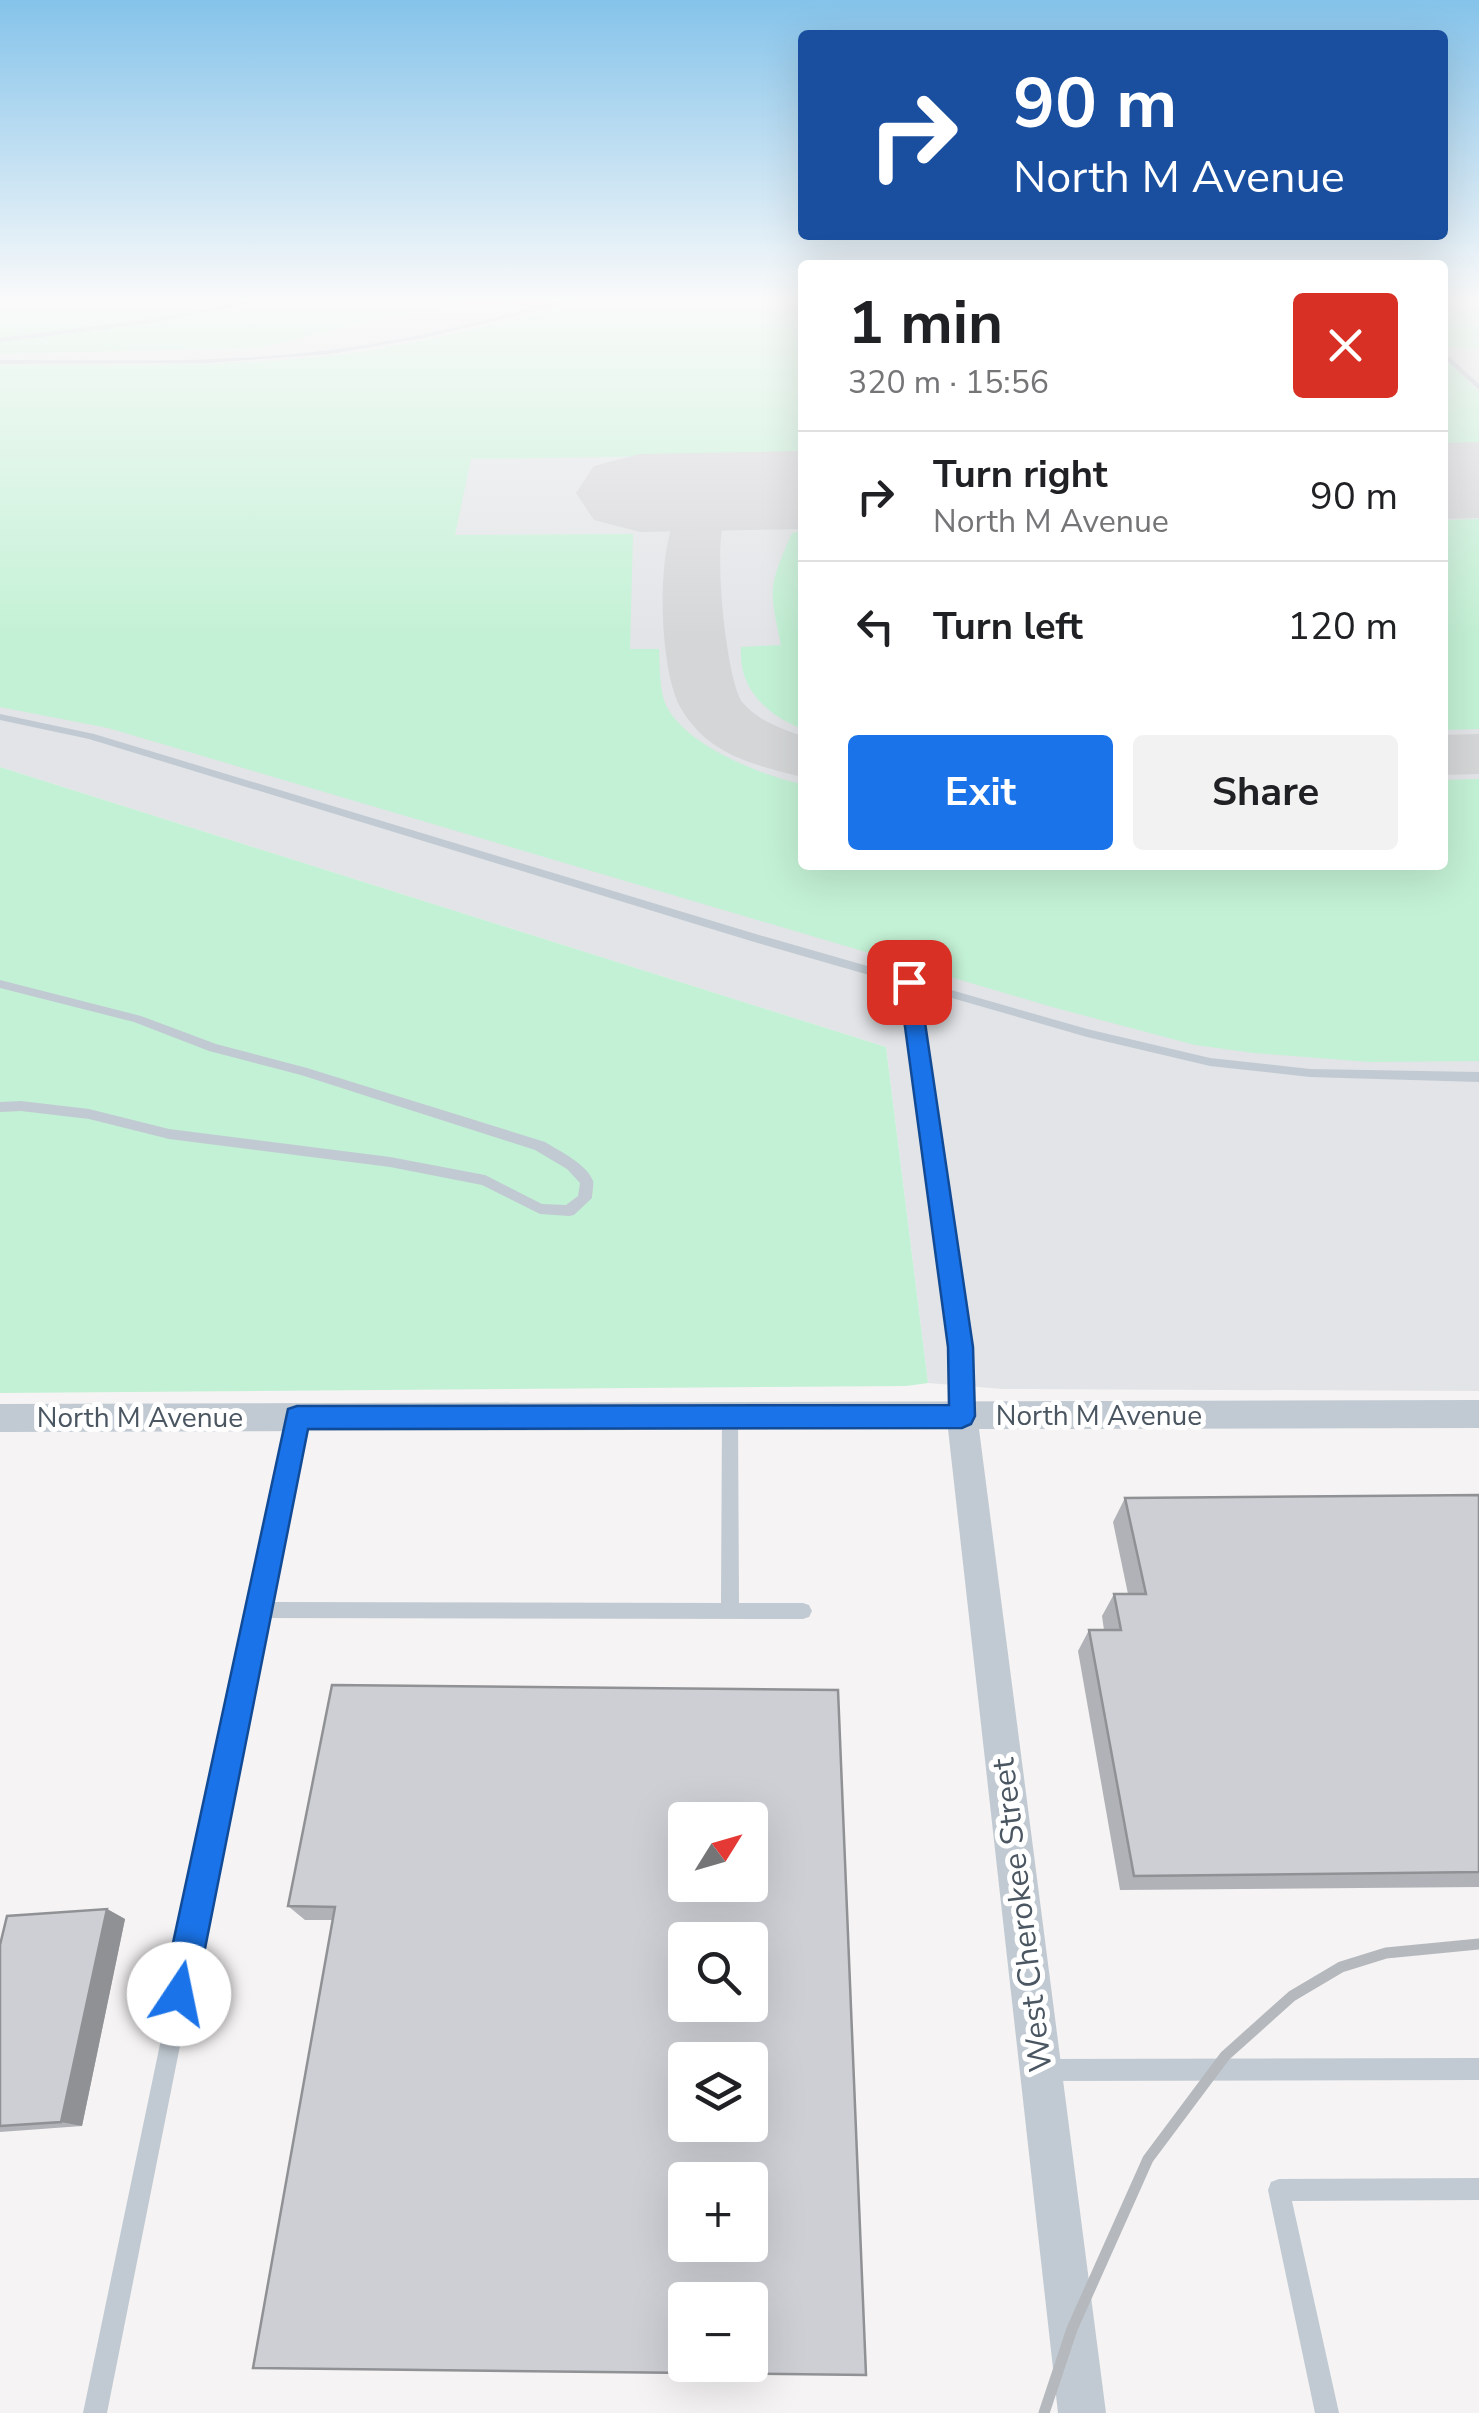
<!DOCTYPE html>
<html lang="en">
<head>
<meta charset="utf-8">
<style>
	body { margin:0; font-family:"Nunito Sans",sans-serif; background:#f2f2f2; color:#202124; height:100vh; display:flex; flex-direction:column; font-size:38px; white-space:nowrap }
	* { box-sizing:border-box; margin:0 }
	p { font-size:32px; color:#757577 }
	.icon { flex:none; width:55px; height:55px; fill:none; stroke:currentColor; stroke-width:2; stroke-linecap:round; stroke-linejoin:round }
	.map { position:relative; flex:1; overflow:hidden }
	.side { position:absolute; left:798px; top:260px; width:650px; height:610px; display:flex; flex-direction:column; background:#fff; border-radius:10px; box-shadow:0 10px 40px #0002 }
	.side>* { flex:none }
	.guide { position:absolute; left:798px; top:30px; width:650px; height:210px; border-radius:10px; box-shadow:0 10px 40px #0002; background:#1a4fa0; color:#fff; overflow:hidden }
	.needle { width:65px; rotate:53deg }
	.buttons { position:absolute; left:668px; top:1802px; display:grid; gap:20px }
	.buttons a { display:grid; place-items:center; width:100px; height:100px; border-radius:10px; background:#fff; box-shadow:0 10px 40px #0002; font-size:50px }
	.pin { position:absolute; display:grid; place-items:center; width:85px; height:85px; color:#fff; margin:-42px; border-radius:20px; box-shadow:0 5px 15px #0006 }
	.me { position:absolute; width:110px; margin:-55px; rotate:11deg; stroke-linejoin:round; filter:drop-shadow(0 0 8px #0008) }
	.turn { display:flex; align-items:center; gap:35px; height:210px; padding:0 50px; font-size:45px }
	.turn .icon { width:130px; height:130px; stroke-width:2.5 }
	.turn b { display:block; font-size:70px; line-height:85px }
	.round { display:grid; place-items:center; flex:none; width:105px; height:105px; border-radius:10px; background:#f2f2f2 }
	.head { display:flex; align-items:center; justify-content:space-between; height:170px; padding:0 50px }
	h1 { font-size:60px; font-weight:700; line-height:75px }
	.cta { display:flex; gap:20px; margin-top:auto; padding:20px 50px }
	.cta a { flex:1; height:115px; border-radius:10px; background:#1a73e8; color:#fff; font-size:40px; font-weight:700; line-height:115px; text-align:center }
	.cta a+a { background:#f2f2f2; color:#202124 }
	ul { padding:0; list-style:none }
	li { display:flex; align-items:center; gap:30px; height:130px; padding:0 50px; border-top:2px solid #e0e0e0 }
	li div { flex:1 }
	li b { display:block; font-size:38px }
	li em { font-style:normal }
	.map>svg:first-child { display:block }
	.airport { fill:#e2e4e7 }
	.green { fill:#c3f1d5 }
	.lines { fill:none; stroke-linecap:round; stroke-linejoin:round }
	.taxiway { fill:#d5d6d8; fill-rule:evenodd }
	.runway { fill:#d5d6d8; fill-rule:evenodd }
	.lane { fill:#c1cad2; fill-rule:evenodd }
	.street { fill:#c1cad2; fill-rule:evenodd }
	.rail { stroke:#b5b8bd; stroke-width:11 }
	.wall { fill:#b0b2b7 }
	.shaded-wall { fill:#909195 }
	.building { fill:#cdcfd5; stroke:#909195; stroke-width:2.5; fill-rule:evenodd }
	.route { fill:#1a73e8; stroke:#114b97; stroke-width:2.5 }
	.labels { text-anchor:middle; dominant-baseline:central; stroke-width:10; stroke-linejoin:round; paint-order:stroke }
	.street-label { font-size:28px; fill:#4a5661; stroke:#fff }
	.near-street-label { font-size:32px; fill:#4a5661; stroke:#fff }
</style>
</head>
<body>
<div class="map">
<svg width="1479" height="2413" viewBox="0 0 1479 2413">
	<rect width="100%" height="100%" fill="#f5f3f3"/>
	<path class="airport" d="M466,299H802V865H1442L1443,299H1479V1391L1003,1389L928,1383L886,1047L0,767V354L260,348Z"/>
	<path class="green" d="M0,299H466L260,348L0,354Z
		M595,299H802V454L471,459L455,535L633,534L630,649H659C660,666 659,686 665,703C682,744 762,776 802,784V865H1442L1443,780L1479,779V1061L1370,1062L1254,1053L1195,1045L1052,1007L108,728L0,707V365C108,364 219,368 327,356C418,346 506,320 595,299Z
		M1443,299H1479V349L1443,347Z
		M1442,361H1447L1479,392V444H1443Z
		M1479,519V729L1443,730V520Z
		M802,531V729C766,714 738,689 741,647L781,645C769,588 768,588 792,533Z
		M0,767L886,1047L928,1383L906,1386L0,1393Z"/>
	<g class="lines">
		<path class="taxiway" d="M747,475L765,480L773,491C759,510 739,500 727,514C711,534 726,683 743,703C757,720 782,729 802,736V777C766,768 725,759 698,731C688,720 678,707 674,692C659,646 654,528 690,492Z
			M1479,734V774L1442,775V735Z"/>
		<path class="runway" d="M1479,442V518L1442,519V443Z
			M802,451V529L640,532L594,520L576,493L594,466L640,454Z"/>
		<path class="lane" d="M261,299H275L145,324L0,342V338L145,320Z
			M570,299H581L424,338L330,354L207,363L0,364V360C110,360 220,364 330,350C411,340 490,319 570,299Z
			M1442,350L1479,384V390L1442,356Z
			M0,714L94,734L759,935L1087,1029L1210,1058L1310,1069L1479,1072V1082L1310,1077L1210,1066L1087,1037L917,988L921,1005L968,1347L970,1417L967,1422L962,1424L957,1422L954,1417V1347L909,1005L904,985L751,941L89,739L0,720Z
			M0,980L141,1016L216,1044L307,1068L545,1142C559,1151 587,1164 593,1181C594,1183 592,1195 592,1198L574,1215L569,1216L540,1214L482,1185L390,1167L169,1139L89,1119L21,1111L0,1112V1102L21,1101L89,1109L169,1129L390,1157L485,1175L542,1204L566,1205L578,1196L580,1183L567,1169L535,1150L301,1075L209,1051L134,1022L0,988Z
			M730,1408L735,1410L738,1415L739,1603H803L809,1605L812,1611L809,1617L803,1619L265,1618L107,2413H83L292,1412L297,1410L302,1412L305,1417L268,1602L721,1603L722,1415L725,1410Z
			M1479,2058V2080L1046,2081L1039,2077L1035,2070L1039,2063L1046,2059Z
			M1479,2178V2200L1292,2201L1339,2413H1315L1268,2190L1271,2182L1279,2179Z"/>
		<path class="street" d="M1479,1400V1428L979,1429L1106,2413H1058L948,1429L0,1432V1404Z"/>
		<path class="rail" d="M1044,2413L1072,2329L1148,2159L1225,2056L1292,1996L1341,1967L1386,1953L1479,1944"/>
	</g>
	<path class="wall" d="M1479,1495V1887L1120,1890L1078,1651L1089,1630H1104L1102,1616L1114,1594H1128L1113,1522L1125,1498Z
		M838,1690L333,1920H305L288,1906Z
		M107,1909L125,1919L82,2126L0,2132V1945Z"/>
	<path class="shaded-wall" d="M107,1909L125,1919L82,2126L61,2122Z"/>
	<path class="building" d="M1479,1495V1872L1134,1876L1089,1630H1121L1114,1594H1146L1125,1498Z
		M332,1685L838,1690L866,2375L253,2368L335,1907L288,1906ZM685,1820H750V1885H685ZM685,1940H750V2005H685ZM685,2060H750V2125H685ZM685,2180H750V2245H685ZM685,2300H750V2365H685Z
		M107,1909L61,2122L0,2126V1945L7,1916Z"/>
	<linearGradient id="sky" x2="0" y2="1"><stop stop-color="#85c3ea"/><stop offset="0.47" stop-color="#fafafa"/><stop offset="1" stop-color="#fafafa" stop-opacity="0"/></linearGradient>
	<rect width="1479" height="637" fill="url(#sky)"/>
	<path class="route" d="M909,975L919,982L973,1347L975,1416L971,1424L962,1428L308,1429L196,1994L191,2006L179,2011L167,2006L162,1994L288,1409L297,1406L949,1405L948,1347L899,982Z"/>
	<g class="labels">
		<g class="street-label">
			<text x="1099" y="1416">North M Avenue</text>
			<text x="140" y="1418">North M Avenue</text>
		</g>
		<g class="near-street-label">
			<text transform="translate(1022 1915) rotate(-97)">West Cherokee Street</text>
		</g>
	</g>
</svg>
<div class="buttons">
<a><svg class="needle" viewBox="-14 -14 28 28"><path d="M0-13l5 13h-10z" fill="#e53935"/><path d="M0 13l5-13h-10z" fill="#757577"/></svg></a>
<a><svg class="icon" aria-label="search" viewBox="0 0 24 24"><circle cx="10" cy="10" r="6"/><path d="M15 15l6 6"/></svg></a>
<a><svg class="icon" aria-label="layers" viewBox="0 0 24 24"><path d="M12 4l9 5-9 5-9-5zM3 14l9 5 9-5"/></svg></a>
<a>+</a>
<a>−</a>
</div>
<div class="pin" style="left:909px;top:982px;background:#d93025"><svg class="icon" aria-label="arrive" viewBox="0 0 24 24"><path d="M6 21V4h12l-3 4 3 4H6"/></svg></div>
<svg class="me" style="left:179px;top:1994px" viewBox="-20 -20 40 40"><circle r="19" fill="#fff"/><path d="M0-13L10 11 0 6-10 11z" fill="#1a73e8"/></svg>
<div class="guide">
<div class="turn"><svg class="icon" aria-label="right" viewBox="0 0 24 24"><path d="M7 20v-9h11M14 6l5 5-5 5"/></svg><div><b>90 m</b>North M Avenue</div></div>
</div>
<section class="side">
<div class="head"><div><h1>1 min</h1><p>320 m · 15:56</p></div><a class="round" style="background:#d93025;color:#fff"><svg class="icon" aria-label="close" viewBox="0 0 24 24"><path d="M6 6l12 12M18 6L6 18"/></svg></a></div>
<ul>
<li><svg class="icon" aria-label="right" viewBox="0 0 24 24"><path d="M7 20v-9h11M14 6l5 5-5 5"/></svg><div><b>Turn right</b><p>North M Avenue</p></div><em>90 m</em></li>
<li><svg class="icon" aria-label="left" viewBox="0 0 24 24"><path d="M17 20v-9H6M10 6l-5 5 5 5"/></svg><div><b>Turn left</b></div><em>120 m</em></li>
</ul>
<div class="cta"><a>Exit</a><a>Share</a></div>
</section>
</div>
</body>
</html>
